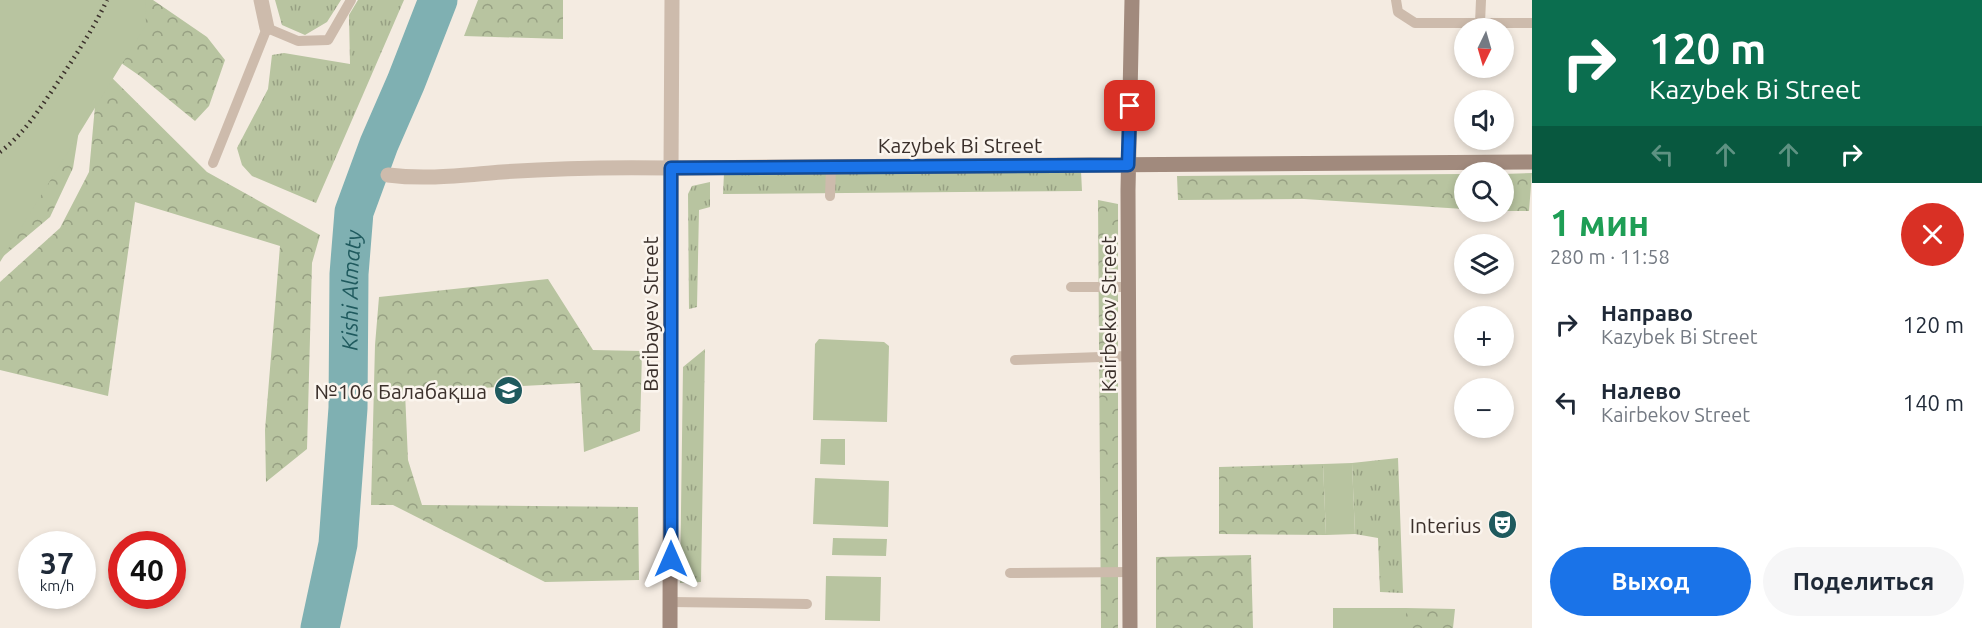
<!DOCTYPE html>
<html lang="ru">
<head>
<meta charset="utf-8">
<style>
	body { margin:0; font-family:Ubuntu,sans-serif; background:#f6f6f7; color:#1f2937; height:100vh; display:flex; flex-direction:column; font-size:22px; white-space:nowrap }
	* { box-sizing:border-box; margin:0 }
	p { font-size:20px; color:#747a83 }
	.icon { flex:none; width:33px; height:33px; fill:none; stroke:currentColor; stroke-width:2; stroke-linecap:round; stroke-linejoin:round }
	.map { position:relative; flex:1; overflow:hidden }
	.details { display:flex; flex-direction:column; background:#fff; width:450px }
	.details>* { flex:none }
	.guide { background:#0b6e4f; color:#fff; overflow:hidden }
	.needle { width:39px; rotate:185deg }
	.tools { position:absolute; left:1454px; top:18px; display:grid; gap:12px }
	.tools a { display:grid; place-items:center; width:60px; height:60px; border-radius:50%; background:#fff; box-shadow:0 3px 9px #0003; font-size:30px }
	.speed { position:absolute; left:18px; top:531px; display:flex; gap:12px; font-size:30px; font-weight:700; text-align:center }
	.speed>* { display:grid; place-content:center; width:78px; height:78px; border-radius:50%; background:#fff; box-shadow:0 3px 9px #0003; line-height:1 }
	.speed small { font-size:15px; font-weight:400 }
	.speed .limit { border:9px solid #d22; background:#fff; color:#111 }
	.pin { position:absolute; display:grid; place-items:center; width:51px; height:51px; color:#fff; margin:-26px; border-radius:12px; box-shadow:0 3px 9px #0006 }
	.me { position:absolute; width:66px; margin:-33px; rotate:0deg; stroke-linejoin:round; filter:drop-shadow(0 0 4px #0008) }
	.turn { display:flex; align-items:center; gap:21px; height:126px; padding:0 18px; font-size:27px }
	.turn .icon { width:78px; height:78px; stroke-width:2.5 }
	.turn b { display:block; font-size:42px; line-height:51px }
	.lanes { display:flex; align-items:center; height:57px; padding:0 18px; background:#0003; justify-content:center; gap:30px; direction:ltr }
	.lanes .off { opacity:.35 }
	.round { display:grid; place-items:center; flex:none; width:63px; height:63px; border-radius:32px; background:#f6f6f7 }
	.summary { display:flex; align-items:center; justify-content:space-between; height:102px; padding:0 18px }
	h1 { font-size:36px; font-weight:700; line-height:45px; color:#1e9e55 }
	.action { display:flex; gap:12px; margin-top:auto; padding:12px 18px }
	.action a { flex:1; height:69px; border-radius:36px; background:#1a73e8; color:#fff; font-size:24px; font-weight:700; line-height:69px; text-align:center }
	.action a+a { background:#f6f6f7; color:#1f2937 }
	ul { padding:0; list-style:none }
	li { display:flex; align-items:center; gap:18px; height:78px; padding:0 18px }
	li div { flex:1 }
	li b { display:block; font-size:22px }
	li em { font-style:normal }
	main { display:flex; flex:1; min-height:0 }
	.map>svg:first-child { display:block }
	.grass { fill:url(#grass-tufts) }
	.forest { fill:url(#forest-crowns) }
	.park { fill:#b8c4a0 }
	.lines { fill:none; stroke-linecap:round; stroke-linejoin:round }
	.river { stroke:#7fb0b2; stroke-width:39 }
	.lane { stroke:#cdbbac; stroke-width:10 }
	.street { stroke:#cdbbac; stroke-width:15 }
	.secondary { stroke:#a18a7d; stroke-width:15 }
	.rail { stroke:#3b302b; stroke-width:4.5; stroke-dasharray:1.5 4.5; stroke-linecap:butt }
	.route-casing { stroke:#114b97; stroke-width:15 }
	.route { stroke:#1a73e8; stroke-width:10 }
	.labels { text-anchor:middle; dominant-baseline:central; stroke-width:5; stroke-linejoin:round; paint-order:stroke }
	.street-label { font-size:21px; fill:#3b302b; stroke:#fbf5ee }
	.poi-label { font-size:21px; fill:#3b302b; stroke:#fbf5ee; text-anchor:end }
	.water-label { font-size:22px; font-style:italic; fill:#1f5a5e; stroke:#fbf5ee }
</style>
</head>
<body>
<main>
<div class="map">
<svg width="1532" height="628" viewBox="0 0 1532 628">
	<defs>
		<pattern id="grass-tufts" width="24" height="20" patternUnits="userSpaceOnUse" patternTransform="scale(1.5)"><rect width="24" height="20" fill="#b8c4a0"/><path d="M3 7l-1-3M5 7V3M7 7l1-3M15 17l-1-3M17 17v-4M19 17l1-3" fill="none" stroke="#97a083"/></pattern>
		<pattern id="forest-crowns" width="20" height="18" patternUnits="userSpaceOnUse" patternTransform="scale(1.5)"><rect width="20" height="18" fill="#b8c4a0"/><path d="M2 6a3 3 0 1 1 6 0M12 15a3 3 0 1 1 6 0" fill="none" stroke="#97a083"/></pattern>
	</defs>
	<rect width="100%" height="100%" fill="#f4ebe1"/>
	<path class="grass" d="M275,0H341L327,22L305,35L282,25Z
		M358,0H404L316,203L252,176L242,165L237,148L268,89L272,55L284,53L350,64L349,15Z
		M1081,171L1082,191L723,194L724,173Z
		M710,182V207L699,210L697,307L689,309L688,194L692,186Z
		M705,349L701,582L680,583L683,367Z
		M1398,458L1403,593L1380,592L1378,538L1355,534L1352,463Z"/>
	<path class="forest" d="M139,0H153L207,37L225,60L209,106L195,121L140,76L108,54Z
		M478,0H563V39L464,36Z
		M93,59L207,172L320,235L312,263L307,449L266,482L265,430L280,246L135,202L108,396L0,370V282L60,228L89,172L96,95Z
		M83,105L73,168L50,217L0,259Z
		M1532,173L1529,211H1503V174Z
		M1464,174V209L1304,199L1178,200L1177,176Z
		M1098,200L1118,204V628H1101Z
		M548,279L593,350L642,351L640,431L584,452L580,383L405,392L408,460L422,505L638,507L639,580L545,582L393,505H371L375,345L379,297Z
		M1323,464L1326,535L1219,534V467Z
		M1251,555L1253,628H1156V557Z
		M1406,608L1455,609L1453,628H1406Z"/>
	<path class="park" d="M0,0H145L146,25L0,262Z
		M819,339L884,342L889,346L887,422L813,420L815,344Z
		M821,439H845V465L820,464Z
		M1352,463L1355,534L1326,535L1323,464Z
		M815,478L889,481L888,527L813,524Z
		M833,538L887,539L886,556L832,555Z
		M826,576L881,577L880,621L825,620Z
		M1406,608V628H1333V608Z"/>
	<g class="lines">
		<path class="river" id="s1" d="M320,628L338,544L348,408L349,274L354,212L379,144L406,82L438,0"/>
		<path class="lane" d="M1396,0L1398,12L1415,23H1532
			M1480,23L1481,0
			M213,163L267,28L298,41L328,40L351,0
			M830,196L831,167
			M1071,287H1128
			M1015,360L1129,356
			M1010,573L1130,572
			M671,602L807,604"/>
		<path class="street" d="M261,0L267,28
			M388,175C427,180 463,175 502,172C558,168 614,167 671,168L672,0"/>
		<path class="secondary" d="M670,628L671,168L1532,162
			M1130,628L1128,190L1132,0"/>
		<path class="rail" d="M0,152C23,135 38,111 54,88C73,59 92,32 107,0"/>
	</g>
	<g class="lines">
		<defs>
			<path id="route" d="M671,559V168L1128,165L1130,106"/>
		</defs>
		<use href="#route" class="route-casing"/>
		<use href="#route" class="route"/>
	</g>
	<defs>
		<symbol id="school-disc" viewBox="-11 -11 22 22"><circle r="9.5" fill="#1f5a5e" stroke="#fbf5ee"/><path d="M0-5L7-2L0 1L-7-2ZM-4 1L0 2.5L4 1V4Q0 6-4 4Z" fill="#fff"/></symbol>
		<symbol id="theatre-disc" viewBox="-11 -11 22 22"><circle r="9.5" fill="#1f5a5e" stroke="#fbf5ee"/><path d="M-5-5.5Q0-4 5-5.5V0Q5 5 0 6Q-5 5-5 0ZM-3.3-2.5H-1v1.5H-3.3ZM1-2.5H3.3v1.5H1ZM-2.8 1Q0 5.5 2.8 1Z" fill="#fff"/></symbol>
	</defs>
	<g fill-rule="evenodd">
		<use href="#school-disc" x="492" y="374" width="33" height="33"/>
		<use href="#theatre-disc" x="1486" y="508" width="33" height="33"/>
	</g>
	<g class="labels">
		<g class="street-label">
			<text x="960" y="145">Kazybek Bi Street</text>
			<text transform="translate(650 314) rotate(-90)">Baribayev Street</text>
			<text transform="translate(1108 314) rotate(-90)">Kairbekov Street</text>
		</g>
		<g class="poi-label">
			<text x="487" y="391">№106 Балабақша</text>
			<text x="1481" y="525">Interius</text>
		</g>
		<g class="water-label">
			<text stroke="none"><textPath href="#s1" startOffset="340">Kіshі Almaty</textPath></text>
		</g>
	</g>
</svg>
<div class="tools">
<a><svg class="needle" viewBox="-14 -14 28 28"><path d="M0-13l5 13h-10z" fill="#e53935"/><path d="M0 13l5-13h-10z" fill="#747a83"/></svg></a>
<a><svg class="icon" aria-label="sound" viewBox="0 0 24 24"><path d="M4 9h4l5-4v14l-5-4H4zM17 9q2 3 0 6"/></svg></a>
<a><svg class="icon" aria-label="search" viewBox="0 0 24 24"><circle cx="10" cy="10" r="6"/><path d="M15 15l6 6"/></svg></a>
<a><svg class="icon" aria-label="layers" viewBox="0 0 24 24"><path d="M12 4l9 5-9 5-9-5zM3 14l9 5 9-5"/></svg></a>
<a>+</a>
<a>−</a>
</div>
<div class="speed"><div>37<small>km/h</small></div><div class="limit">40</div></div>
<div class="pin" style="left:1130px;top:106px;background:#d93025"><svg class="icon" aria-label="arrive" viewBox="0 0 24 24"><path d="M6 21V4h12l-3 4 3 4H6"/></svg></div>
<svg class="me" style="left:671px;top:559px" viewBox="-20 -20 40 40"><path d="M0-17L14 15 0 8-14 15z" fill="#1a73e8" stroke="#fff" stroke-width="4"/></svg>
</div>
<section class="details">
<div class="guide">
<div class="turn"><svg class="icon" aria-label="right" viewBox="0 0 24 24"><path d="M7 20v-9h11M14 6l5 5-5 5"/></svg><div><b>120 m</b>Kazybek Bi Street</div></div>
<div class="lanes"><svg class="icon off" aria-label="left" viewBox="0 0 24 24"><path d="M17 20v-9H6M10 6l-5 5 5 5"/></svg><svg class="icon off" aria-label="ahead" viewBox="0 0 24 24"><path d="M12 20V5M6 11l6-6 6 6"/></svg><svg class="icon off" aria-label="ahead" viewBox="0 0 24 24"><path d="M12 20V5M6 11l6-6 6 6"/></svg><svg class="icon" aria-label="right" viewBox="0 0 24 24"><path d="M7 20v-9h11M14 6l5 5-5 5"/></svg></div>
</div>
<div class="summary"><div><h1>1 мин</h1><p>280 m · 11:58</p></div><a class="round" style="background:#d93025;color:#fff"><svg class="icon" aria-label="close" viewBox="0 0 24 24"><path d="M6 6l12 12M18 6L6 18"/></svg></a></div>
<ul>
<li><svg class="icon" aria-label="right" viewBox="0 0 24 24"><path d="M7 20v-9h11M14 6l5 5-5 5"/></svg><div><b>Направо</b><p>Kazybek Bi Street</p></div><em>120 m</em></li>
<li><svg class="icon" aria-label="left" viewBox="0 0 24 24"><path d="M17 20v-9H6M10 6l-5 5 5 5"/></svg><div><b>Налево</b><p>Kairbekov Street</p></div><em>140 m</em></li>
</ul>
<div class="action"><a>Выход</a><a>Поделиться</a></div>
</section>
</main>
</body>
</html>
